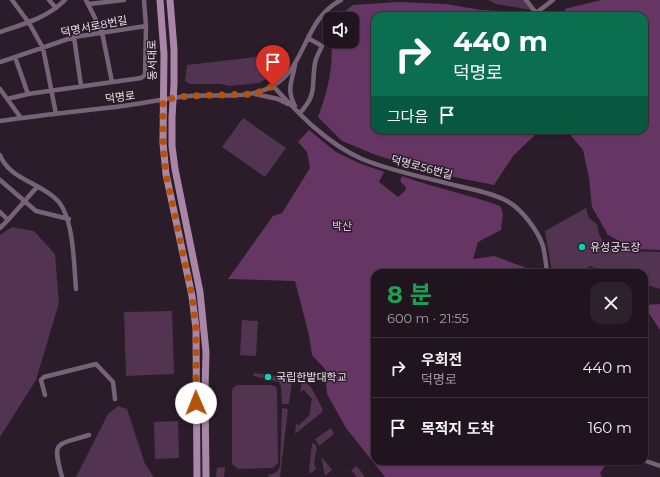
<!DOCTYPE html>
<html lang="ko">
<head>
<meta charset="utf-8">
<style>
	body { margin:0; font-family:Montserrat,"Noto Sans KR",sans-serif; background:#2d222c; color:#f1f3f6; height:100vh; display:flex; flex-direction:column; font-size:15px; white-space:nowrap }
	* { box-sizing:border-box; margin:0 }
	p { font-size:13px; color:#a29fa4 }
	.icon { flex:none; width:22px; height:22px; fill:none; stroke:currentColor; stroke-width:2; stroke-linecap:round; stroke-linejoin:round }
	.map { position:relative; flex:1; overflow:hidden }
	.sheet { position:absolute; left:371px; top:269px; width:277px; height:196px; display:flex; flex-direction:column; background:#20151f; border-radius:12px; box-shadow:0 1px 3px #0004,0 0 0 1px #3d343d }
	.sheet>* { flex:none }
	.banner { position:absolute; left:371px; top:12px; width:277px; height:122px; border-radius:12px; box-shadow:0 1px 3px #0004,0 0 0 1px #3d343d; background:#0b6e4f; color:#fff; overflow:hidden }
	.fabs { position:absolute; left:323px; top:12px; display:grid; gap:8px }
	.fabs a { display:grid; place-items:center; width:36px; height:36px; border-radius:8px; background:#20151f; box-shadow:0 1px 3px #0004,0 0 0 1px #3d343d; font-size:20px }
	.pin { position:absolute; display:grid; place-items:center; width:34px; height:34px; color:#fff; margin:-41px -17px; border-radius:50% 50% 50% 0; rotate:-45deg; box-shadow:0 0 4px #0007 }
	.pin .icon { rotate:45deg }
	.me { position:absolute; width:44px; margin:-22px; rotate:359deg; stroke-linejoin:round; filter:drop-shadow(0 0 3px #0008) }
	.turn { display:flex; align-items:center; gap:14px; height:84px; padding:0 16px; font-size:18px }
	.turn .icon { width:52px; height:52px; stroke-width:2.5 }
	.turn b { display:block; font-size:28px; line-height:34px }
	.then { display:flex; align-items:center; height:38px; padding:0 16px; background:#0003; gap:8px; font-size:15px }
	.round { display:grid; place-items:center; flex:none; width:42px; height:42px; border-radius:12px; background:#2d222c }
	.overview { display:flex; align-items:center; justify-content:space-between; height:68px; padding:0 16px }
	h1 { font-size:24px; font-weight:700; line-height:30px; color:#1e9e55 }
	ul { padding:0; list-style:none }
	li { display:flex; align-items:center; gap:12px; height:60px; padding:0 16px; border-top:1px solid #3d343d }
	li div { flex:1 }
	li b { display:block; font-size:15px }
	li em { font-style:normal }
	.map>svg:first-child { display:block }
	.green { fill:#523452 }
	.forest { fill:#653664 }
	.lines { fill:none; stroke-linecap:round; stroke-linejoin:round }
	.street { stroke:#786277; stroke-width:4.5 }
	.secondary { stroke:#a986a8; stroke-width:7 }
	.route { stroke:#b45309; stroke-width:7; stroke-dasharray:0 12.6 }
	.poi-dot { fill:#00d5b7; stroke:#2a1c29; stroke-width:1.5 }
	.labels { text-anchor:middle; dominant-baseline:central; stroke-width:3; stroke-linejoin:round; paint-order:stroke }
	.street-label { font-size:11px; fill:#ede4ed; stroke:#2a1c29 }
	.park-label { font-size:11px; fill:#f7bcf5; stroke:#2a1c29 }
	.poi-label { font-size:11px; fill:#ede4ed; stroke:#2a1c29; text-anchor:start }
</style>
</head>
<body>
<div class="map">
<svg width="660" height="477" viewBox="0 0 660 477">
	<rect width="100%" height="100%" fill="#2a1c29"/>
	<path class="green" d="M488,0H524L532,10L496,4Z
		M289,53L286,63L278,72L259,83L230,86L220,84H189L185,81L187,65Z
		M243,118L286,148L265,177L222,147Z
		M586,208L589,218L597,224L599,234L603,242L630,251L660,252V289L644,284V273H611L590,266L582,272H552L545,231Z
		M12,227L34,231L55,254L59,303L36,380L0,437V235Z
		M172,311L174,374L126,376L124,312Z
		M242,320L258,321L256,356L240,355Z
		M255,373L291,378L292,380L289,404H282L281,386L279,382L254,376L253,374Z
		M302,381H304L311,387L323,410L321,413L295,434L296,424L299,425L309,416L312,399L304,390L300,392Z
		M237,385H270L275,386L277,390L278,463L273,468L238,469L232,464V391L233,388Z
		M118,406L127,409L145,464L154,477H76L108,414Z
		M282,408L288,409L280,477H270L267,475C273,474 278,473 280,466Z
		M178,421L179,458L155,459L154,422Z
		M331,428L334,434L319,446L315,439Z
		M312,443L315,444L317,448L314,462L316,469L311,473L309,472Z
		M321,456L332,470L325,476Z
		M357,466L365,477H357L351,470Z
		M225,467L224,477H216L217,468Z"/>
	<path class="forest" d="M601,0H660V250L634,249L608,235L592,207L589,178L583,150L566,130H644V16H565V9Z
		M399,2L446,4L481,10L521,12L527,16H375V130H566L537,133L513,156L494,185L434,173L376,155L342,141L318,117C327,93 334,67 331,41H352V19H335L353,5Z
		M309,130L336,152L359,163L384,172L379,182L398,197L406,190L405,186L400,181L402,176C434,188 468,194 500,206L503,214L501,230L478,242L473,259L494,256L524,267L526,273H375V461H608L600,473L602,477H385L346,428L327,394L325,369L312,355L309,335L295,281L228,279L273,216L282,213L310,168L307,152L298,142Z
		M660,304V330L644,306V305Z"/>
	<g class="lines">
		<path class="street" d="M12,0L29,23L43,48L56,114
			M49,0L56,8
			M86,0L102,32L112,82
			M526,0L536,13L553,0
			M89,4L124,0
			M0,32C24,24 47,18 65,0
			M74,37L81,86
			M15,57L28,94
			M0,62L74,37L146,26
			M273,86C299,114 326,143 362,159C391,171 427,178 458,186C475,190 492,193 507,201C522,209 538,231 543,246C545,254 546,264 547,273
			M0,89L21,118
			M255,94L278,99L288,104
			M7,99L28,94L141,78L145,75L146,26L144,0
			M295,106C286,89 292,82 295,65
			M300,113C318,93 311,86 315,63C316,57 320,51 322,46L308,38
			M0,121C41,115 82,111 123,106C145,103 167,98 189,96C217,94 248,100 273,86C307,66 303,20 341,0
			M0,155C10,180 40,182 57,200C74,217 74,266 76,289
			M0,180L36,211L69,219
			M0,212L8,220
			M0,228L8,220L37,187
			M45,395L41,380L44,377L96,364L113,382L115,399
			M644,458L646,461L660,466
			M62,477C52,440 55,446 89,435"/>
		<path class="secondary" d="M160,0L164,54L163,143L166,174L192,296L196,329L197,477
			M170,0L174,49V84L172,117V146L175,169L200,292L206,352L205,390L206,477"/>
	</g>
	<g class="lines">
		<path class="route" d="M196,403V330L192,296L166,174L163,143V100L188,96L255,94L273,86"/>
	</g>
	<g class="poi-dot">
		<circle cx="582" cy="247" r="4"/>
		<circle cx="268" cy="377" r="4"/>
	</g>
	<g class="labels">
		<g class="street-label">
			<text transform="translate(94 26) rotate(-11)">덕명서로8번길</text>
			<text transform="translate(152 60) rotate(-91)">동서대로</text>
			<text transform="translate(120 97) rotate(-7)">덕명로</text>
			<text transform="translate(422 167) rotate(15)">덕명로56번길</text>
		</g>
		<g class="park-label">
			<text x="342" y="226">박산</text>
		</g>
		<g class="poi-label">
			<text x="590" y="247">유성궁도장</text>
			<text x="276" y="377">국립한밭대학교</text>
		</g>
	</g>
</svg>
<div class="fabs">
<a><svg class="icon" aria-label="sound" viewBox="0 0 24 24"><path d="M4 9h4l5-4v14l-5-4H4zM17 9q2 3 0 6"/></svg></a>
</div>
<div class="pin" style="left:273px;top:86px;background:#d93025"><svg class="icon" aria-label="arrive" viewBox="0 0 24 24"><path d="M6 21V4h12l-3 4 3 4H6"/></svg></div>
<svg class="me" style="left:196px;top:403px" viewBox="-20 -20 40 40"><circle r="19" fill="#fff"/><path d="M0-13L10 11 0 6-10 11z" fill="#b45309"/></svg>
<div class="banner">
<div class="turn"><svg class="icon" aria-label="right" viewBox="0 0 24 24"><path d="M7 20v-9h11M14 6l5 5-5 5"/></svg><div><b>440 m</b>덕명로</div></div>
<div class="then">그다음<svg class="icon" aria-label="arrive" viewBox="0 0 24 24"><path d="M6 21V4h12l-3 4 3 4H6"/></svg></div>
</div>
<section class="sheet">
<div class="overview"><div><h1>8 분</h1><p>600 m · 21:55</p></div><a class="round"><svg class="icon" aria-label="close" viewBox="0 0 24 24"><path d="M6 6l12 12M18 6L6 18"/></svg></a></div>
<ul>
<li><svg class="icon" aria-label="right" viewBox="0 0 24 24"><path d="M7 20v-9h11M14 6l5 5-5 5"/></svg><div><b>우회전</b><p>덕명로</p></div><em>440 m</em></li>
<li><svg class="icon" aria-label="arrive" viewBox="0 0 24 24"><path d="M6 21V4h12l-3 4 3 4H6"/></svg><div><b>목적지 도착</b></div><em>160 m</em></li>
</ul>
</section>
</div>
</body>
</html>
